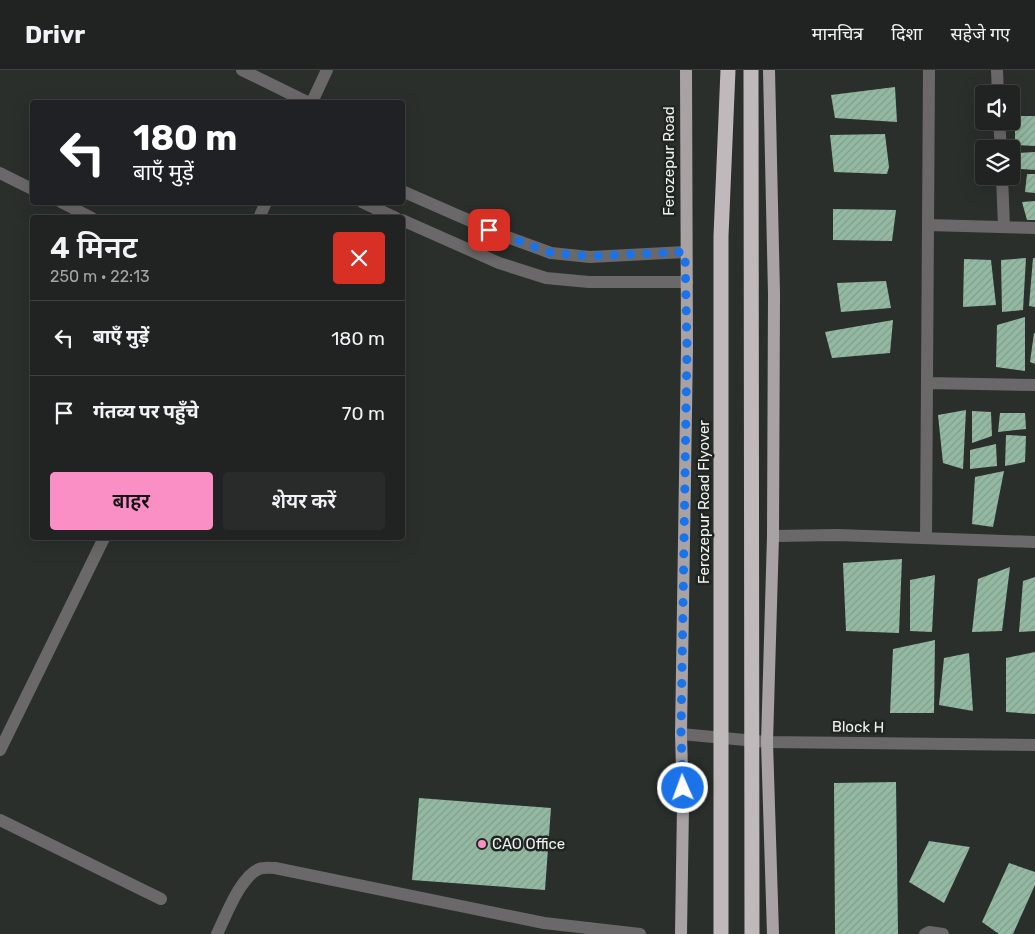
<!DOCTYPE html>
<html lang="hi">
<head>
<meta charset="utf-8">
<style>
	body { margin:0; font-family:Rubik,"Noto Sans Devanagari",sans-serif; background:#282b2a; color:#f1f3f6; height:100vh; display:flex; flex-direction:column; font-size:19px; white-space:nowrap }
	* { box-sizing:border-box; margin:0 }
	p { font-size:16px; color:#a2a4a5 }
	.icon { flex:none; width:28px; height:28px; fill:none; stroke:currentColor; stroke-width:2; stroke-linecap:round; stroke-linejoin:round }
	.map { position:relative; flex:1; overflow:hidden }
	.side { position:absolute; left:30px; top:145px; width:375px; height:325px; display:flex; flex-direction:column; background:#202321; border-radius:5px; box-shadow:0 5px 20px #0002,0 0 0 1px #3d403f }
	.side>* { flex:none }
	.banner { position:absolute; left:30px; top:30px; width:375px; height:105px; border-radius:5px; box-shadow:0 5px 20px #0002,0 0 0 1px #3d403f; background:#202124; color:#fff; overflow:hidden }
	.buttons { position:absolute; left:975px; top:15px; display:grid; gap:10px }
	.buttons a { display:grid; place-items:center; width:45px; height:45px; border-radius:5px; background:#202321; box-shadow:0 5px 20px #0002,0 0 0 1px #3d403f; font-size:25px }
	.pin { position:absolute; display:grid; place-items:center; width:42px; height:42px; color:#fff; margin:-21px; border-radius:10px; box-shadow:0 2px 8px #0006 }
	.me { position:absolute; width:55px; margin:-28px; rotate:358deg; stroke-linejoin:round; filter:drop-shadow(0 0 4px #0008) }
	.turn { display:flex; align-items:center; gap:18px; height:105px; padding:0 20px; font-size:22px }
	.turn .icon { width:65px; height:65px; stroke-width:2.5 }
	.turn b { display:block; font-size:35px; line-height:42px }
	.round { display:grid; place-items:center; flex:none; width:52px; height:52px; border-radius:5px; background:#282b2a }
	.overview { display:flex; align-items:center; justify-content:space-between; height:85px; padding:0 20px }
	h1 { font-size:30px; font-weight:600; line-height:38px }
	.button { display:flex; gap:10px; margin-top:auto; padding:10px 20px }
	.button a { flex:1; height:58px; border-radius:5px; background:#fa8fc6; color:#111; font-size:20px; font-weight:600; line-height:58px; text-align:center }
	.button a+a { background:#282b2a; color:#f1f3f6 }
	ul { padding:0; list-style:none }
	li { display:flex; align-items:center; gap:15px; height:75px; padding:0 20px; border-top:1px solid #3d403f }
	li div { flex:1 }
	li b { display:block; font-size:19px }
	li em { font-style:normal }
	header { display:flex; align-items:center; gap:30px; box-sizing:border-box; height:70px; padding:0 25px; background:#202321; border-bottom:1px solid #3d403f }
	header strong { font-size:24px }
	nav { display:flex; gap:28px; margin-inline-start:auto; font-size:18px }
	.map>svg:first-child { display:block }
	.building { fill:url(#building-hatch) }
	.lines { fill:none; stroke-linecap:round; stroke-linejoin:round }
	.minor { stroke:#6b6869; stroke-width:12 }
	.major { stroke:#a8a2a5; stroke-width:12 }
	.highway-bridge { stroke:#c0b9bc; stroke-width:15 }
	.route { stroke:#1a73e8; stroke-width:9; stroke-dasharray:0 16.2 }
	.poi-dot { fill:#fa8fc6; stroke:#202522; stroke-width:2 }
	.labels { text-anchor:middle; dominant-baseline:central; stroke-width:5; stroke-linejoin:round; paint-order:stroke }
	.street-label { font-size:15px; fill:#eff2f0; stroke:#202522 }
	.poi-label { font-size:15px; fill:#eff2f0; stroke:#202522; text-anchor:start }
</style>
</head>
<body>
<header>
<strong>Drivr</strong>
<nav><a>मानचित्र</a><a>दिशा</a><a>सहेजे गए</a></nav>
</header>
<div class="map">
<svg width="1035" height="864" viewBox="0 0 1035 864">
	<defs>
		<pattern id="building-hatch" width="6" height="6" patternUnits="userSpaceOnUse" patternTransform="scale(1.25)"><rect width="6" height="6" fill="#94b9a2"/><path d="M-1 1l2-2M0 6l6-6M5 7l2-2" fill="none" stroke="#819d8c"/></pattern>
	</defs>
	<rect width="100%" height="100%" fill="#2a2f2c"/>
	<path class="building" d="M895,17L897,52L835,48L831,25Z
		M1015,46H1035V76L1015,75Z
		M885,64L889,97L887,104L834,102L830,65Z
		M1035,82V100L1021,99L1018,83Z
		M1027,104H1035V123L1025,122Z
		M1035,131V150H1027L1022,132Z
		M833,139L896,140L892,171L833,170Z
		M1026,188L1023,240L1002,242L1001,190Z
		M1033,188H1035V237L1029,236Z
		M964,189L991,190L996,235L963,237Z
		M886,211L891,238L841,242L837,213Z
		M1025,247V301L996,297L997,255Z
		M893,250L890,283L832,288L825,262Z
		M1034,263H1035V294L1030,292Z
		M966,340L963,399L943,393L938,345Z
		M972,341L991,342L992,366L972,373Z
		M1000,343H1025L1026,359L998,362Z
		M1006,365L1026,366L1025,392L1005,396Z
		M996,374L997,396L970,399V380Z
		M1004,401L993,457L972,454L975,407Z
		M902,489L899,563L846,561L843,493Z
		M1010,497L1002,561L972,562L978,509Z
		M935,505L932,562L910,561V510Z
		M1035,507V561L1019,562L1023,511Z
		M935,570L934,643H890L893,579Z
		M1035,582V644L1006,642V588Z
		M969,583L973,641L939,635L944,588Z
		M896,712L898,864H835L834,713Z
		M419,728L551,738L545,820L412,810Z
		M929,771L970,777L944,833L909,812Z
		M1009,793L1035,802V815L1013,864H999L982,852Z"/>
	<g class="lines">
		<path class="minor" d="M242,0L307,32
			M997,0L998,24
			M312,32L327,0
			M999,51L1001,79
			M0,103L32,119
			M1002,106L1004,157
			M402,121L507,167L551,183L590,187L685,182
			M61,132L92,148
			M362,132L396,148
			M259,148L266,132
			M402,150L499,193L546,208L589,212H687
			M928,155L1035,158
			M927,313L1035,315
			M773,466L838,465L1035,472
			M926,468L929,0
			M681,664L767,672L1035,675
			M0,680L104,468
			M0,750L161,829
			M217,864C226,846 240,807 259,799C264,797 270,798 275,798L544,853L640,864
			M925,864L929,862L943,864"/>
		<path class="major" d="M769,0L774,224L773,466L767,672L773,864
			M681,864L683,736L681,664L687,278L686,0"/>
		<path class="highway-bridge" d="M751,0L752,864
			M721,864V166L728,0"/>
	</g>
	<g class="lines">
		<path class="route" d="M489,160L551,183L590,186L685,182L687,278L681,664L683,718"/>
	</g>
	<circle class="poi-dot" cx="482" cy="774" r="5"/>
	<g class="labels">
		<g class="street-label">
			<text transform="translate(669 91) rotate(-90)">Ferozepur Road</text>
			<text transform="translate(704 432) rotate(-90)">Ferozepur Road Flyover</text>
			<text transform="translate(858 657) rotate(1)">Block H</text>
		</g>
		<g class="poi-label">
			<text x="492" y="774">CAO Office</text>
		</g>
	</g>
</svg>
<div class="buttons">
<a><svg class="icon" aria-label="sound" viewBox="0 0 24 24"><path d="M4 9h4l5-4v14l-5-4H4zM17 9q2 3 0 6"/></svg></a>
<a><svg class="icon" aria-label="layers" viewBox="0 0 24 24"><path d="M12 4l9 5-9 5-9-5zM3 14l9 5 9-5"/></svg></a>
</div>
<div class="pin" style="left:489px;top:160px;background:#d93025"><svg class="icon" aria-label="arrive" viewBox="0 0 24 24"><path d="M6 21V4h12l-3 4 3 4H6"/></svg></div>
<svg class="me" style="left:683px;top:718px" viewBox="-20 -20 40 40"><circle r="17" fill="#1a73e8" stroke="#fff" stroke-width="3"/><path d="M0-11L8 9 0 5-8 9z" fill="#fff"/></svg>
<div class="banner">
<div class="turn"><svg class="icon" aria-label="left" viewBox="0 0 24 24"><path d="M17 20v-9H6M10 6l-5 5 5 5"/></svg><div><b>180 m</b>बाएँ मुड़ें</div></div>
</div>
<section class="side">
<div class="overview"><div><h1>4 मिनट</h1><p>250 m · 22:13</p></div><a class="round" style="background:#d93025;color:#fff"><svg class="icon" aria-label="close" viewBox="0 0 24 24"><path d="M6 6l12 12M18 6L6 18"/></svg></a></div>
<ul>
<li><svg class="icon" aria-label="left" viewBox="0 0 24 24"><path d="M17 20v-9H6M10 6l-5 5 5 5"/></svg><div><b>बाएँ मुड़ें</b></div><em>180 m</em></li>
<li><svg class="icon" aria-label="arrive" viewBox="0 0 24 24"><path d="M6 21V4h12l-3 4 3 4H6"/></svg><div><b>गंतव्य पर पहुँचे</b></div><em>70 m</em></li>
</ul>
<div class="button"><a>बाहर</a><a>शेयर करें</a></div>
</section>
</div>
</body>
</html>
